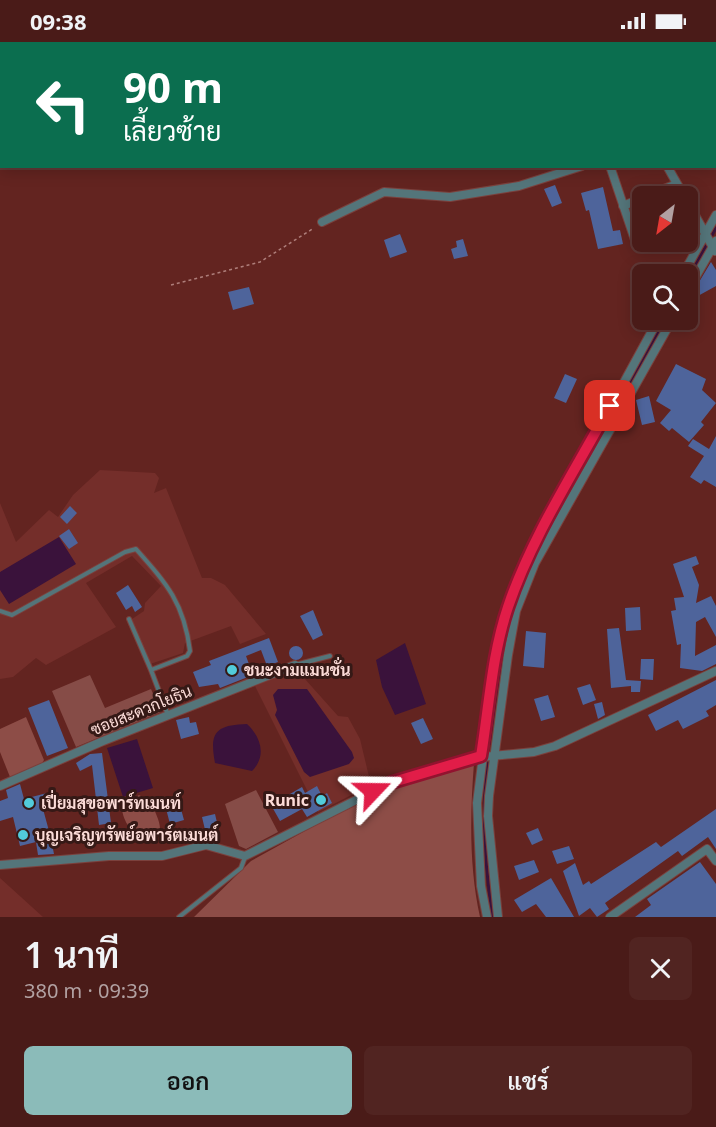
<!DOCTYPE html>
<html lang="th">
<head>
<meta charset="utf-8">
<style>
	body { margin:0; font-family:"Noto Sans",Sarabun,sans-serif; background:#512421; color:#f1f3f6; height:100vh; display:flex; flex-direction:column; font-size:22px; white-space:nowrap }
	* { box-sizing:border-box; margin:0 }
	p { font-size:20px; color:#b2a1a2 }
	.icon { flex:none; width:33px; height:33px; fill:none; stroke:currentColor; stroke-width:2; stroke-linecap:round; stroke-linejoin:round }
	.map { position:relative; height:875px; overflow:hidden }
	.drawer { display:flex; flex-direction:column; background:#4a1b18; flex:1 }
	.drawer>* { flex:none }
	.guide { position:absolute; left:0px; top:0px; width:717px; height:126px; box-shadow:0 3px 15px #0003,0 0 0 2px #613937; background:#0b6e4f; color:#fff; overflow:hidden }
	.needle { width:39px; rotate:211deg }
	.fabs { position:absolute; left:632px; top:144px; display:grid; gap:12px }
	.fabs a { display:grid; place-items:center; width:66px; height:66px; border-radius:9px; background:#4a1b18; box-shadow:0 3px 15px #0003,0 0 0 2px #613937; font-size:30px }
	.pin { position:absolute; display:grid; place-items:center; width:51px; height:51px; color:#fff; margin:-26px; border-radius:12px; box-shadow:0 3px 9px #0006 }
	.me { position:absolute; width:66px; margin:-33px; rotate:67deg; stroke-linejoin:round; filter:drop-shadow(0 0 4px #0008) }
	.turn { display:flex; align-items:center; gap:21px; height:126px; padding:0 24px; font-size:27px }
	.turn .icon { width:78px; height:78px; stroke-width:2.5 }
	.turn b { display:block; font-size:42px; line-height:51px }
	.round { display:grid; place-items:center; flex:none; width:63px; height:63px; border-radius:9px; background:#512421 }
	.headline { display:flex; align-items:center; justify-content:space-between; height:102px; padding:0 24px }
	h1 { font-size:36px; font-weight:600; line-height:45px }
	.button { display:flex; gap:12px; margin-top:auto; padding:12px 24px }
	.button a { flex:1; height:69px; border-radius:9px; background:#8bbbb9; color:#111; font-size:24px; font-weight:600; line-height:69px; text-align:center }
	.button a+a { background:#512421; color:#f1f3f6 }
	.status { display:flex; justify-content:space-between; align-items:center; height:42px; padding:0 30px; background:#4a1b18; direction:ltr }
	.status svg { height:16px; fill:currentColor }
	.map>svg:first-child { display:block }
	.built { fill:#742e2a }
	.green { fill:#864c47 }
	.forest { fill:#8d4d47 }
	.water { fill:#3a123b }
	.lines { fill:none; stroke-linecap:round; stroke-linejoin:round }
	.stream { stroke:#3a123b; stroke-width:3 }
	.building { fill:#4e649b }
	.lane-casing { stroke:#7b413d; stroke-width:6 }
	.street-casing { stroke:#7b413d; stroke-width:10 }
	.path { stroke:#ae7e7a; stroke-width:1.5; stroke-dasharray:3 3; stroke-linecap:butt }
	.lane { stroke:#54757a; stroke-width:4 }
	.street { stroke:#54757a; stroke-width:8 }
	.route-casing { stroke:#92132f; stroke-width:15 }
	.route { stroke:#e11d48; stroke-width:10 }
	.poi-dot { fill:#52cbda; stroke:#351916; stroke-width:2 }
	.labels { text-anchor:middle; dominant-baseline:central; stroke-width:6; stroke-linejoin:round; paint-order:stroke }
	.poi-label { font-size:16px; font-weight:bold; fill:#fcdcd8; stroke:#351916; text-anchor:start }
	.street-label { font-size:16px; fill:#fcdcd8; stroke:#351916 }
</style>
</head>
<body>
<div class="status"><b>09:38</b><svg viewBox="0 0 49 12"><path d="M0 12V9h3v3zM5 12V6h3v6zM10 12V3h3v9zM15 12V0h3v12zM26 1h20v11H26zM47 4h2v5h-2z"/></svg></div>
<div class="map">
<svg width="716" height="875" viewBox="0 0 716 875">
	<rect width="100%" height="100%" fill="#632420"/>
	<path class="built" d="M100,428L155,431L159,436L154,451L166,446L202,536H211L225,543L266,592L240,602L231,584L185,601L183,611L150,622L132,577L144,569L145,561L161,544L132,514L86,541L116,585L46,623L36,616L13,635L0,637V461L16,500L49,468L58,475L73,453Z
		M296,627L338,674L348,675L360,697L371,743L318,770L255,644Z
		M0,836L43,875H0Z"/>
	<path class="green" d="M90,633L105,666L151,647L161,670L76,705L52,649Z
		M256,748L278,790L246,807L239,804L225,762Z"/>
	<path class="forest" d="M26,675L44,718L42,721L10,735L0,710V687Z
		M474,721C470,773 469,825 480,875H194L251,819L323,779L392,745Z
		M139,753L153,761C154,771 160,777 160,787L152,794C135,796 125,784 122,768L129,759Z"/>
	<path class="water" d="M59,495L76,522L9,562L0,548V530Z
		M405,601L426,662L395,673L382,645L376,618Z
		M278,647H307L352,710L354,716L349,722L310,735L304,730L275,673L277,668L273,653Z
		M247,682C261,695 267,714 252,729L215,721C209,690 216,683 247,682Z
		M137,697L153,746L123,755L107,706Z"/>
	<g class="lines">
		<path class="stream" d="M687,239L716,186
			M531,520L665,278
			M489,702C497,648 501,593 522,543
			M487,721C482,773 484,823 493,875"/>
	</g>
	<path class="building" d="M555,143L562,161L552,165L544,147Z
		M603,145L613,189L620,188L623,202L598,207L589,168L586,169L581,151Z
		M400,192L407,210L390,216L384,198Z
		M463,197L468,214L454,217L451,207L457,205L456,199Z
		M711,220L716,228V244L687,260Z
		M249,245L254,262L233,268L228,250Z
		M676,322L706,337L702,348L716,361L701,380L704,383L689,400L672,386L669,389L660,381L671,368L656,359Z
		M565,332L577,337L566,361L554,356Z
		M649,354L655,380L642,383L636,358Z
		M716,394V445L704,438L701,442L690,435L704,414L688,404L693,397L709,407Z
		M70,464L77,471L67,482L60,475Z
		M69,487L78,501L69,507L59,494Z
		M696,514L699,522L692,525L699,543L696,561L711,554L716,564V595L705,575L696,580L695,614L716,603V622L702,629L680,626L681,602L677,603L671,569L676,568L674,556L684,555L673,522Z
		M128,543L142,565L135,570L132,564L126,568L116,551Z
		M640,565L641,588L626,589L625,566Z
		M313,568L323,593L313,598L300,574Z
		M619,586L626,638L641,639L640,650H631V644L611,646L607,587Z
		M526,589L546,591L544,626L523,624Z
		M269,596L278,620L267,624L261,608L246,614L253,633L220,646L218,642L199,645L193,630L211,623L209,619Z
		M289 611a7 7 0 1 1 14 0a7 7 0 1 1-14 0Z
		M641,617H654L653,638L640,637Z
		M716,638V663L706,669L709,674L683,687L678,678L656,689L648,673Z
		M590,642L596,658L583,663L577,646Z
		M548,653L555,675L541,679L534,657Z
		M49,658L68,706L47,714L28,666Z
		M602,660L605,673L598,677L594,662Z
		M189,675L190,681L196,680L199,692L181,697L176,678Z
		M423,676L433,697L421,702L411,681Z
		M102,711L111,781L99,783L92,723L80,729L76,721L90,712Z
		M20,742L24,757L47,751L48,766L43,767L49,789L79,785L81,798L52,802L54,812L38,813L36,800L20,804L13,775L0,779V759L8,756L6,748Z
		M317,744L322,754L327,751L332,761L307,775L302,767L280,779L271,763L302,745L305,751Z
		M178,756L184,778L170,782L164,759Z
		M716,767V807L708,795L682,814L678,809L605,861L609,867L597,875L590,866L579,874L563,829L575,821L583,843L589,839L591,842L656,800L661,805Z
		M215,772L219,789L206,792L202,775Z
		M538,786L543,798L532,803L526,791Z
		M569,804L574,817L557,822L552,809Z
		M534,818L539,830L519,838L514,824Z
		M700,820L716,842V875H635L651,863L647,857Z
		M551,836L574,875H546L536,862L522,870L514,858Z"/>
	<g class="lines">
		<defs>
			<path id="lane" d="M0,569L12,573L125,510L136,507C167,542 184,561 190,609L187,614L151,628L168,673
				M129,577L151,628
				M295,623L330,614
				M179,875L241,826L245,815"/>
			<path id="street" d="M630,0L631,2
				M698,2V0
				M610,124L636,201
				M667,124L684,154
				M646,154L677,142
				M687,159L715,209
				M623,164L642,156
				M322,180L384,150L450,155L519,144L582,124
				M683,232L716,173
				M687,250L716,199
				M0,744L103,699L295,623
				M0,823L109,814H162L206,803L245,814L390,741L471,716L534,710L555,704L716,629
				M487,875L481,844L477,761L496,611L508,566L527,518L658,278
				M498,875L488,774L489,754L508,613L516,569L535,521L672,278
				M610,875L707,807L716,819"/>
		</defs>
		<use href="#lane" class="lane-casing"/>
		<use href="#street" class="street-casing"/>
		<path class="path" d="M171,243L260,220L314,186"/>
		<use href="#lane" class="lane"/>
		<use href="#street" class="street"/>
	</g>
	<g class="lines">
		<defs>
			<path id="route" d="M373,749L390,741L481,714C489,665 492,612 508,565C532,494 575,429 610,364"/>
		</defs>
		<use href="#route" class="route-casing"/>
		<use href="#route" class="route"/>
	</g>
	<g class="poi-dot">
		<circle cx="232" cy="628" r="6"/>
		<circle cx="321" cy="758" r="6"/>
		<circle cx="29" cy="761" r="6"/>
		<circle cx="23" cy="793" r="6"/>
	</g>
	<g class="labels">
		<g class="poi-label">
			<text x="244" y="628">ชนะงามแมนชั่น</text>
			<text x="309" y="758" text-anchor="end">Runic</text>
			<text x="41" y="761">เปี่ยมสุขอพาร์ทเมนท์</text>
			<text x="35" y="793">บุญเจริญทรัพย์อพาร์ตเมนต์</text>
		</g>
		<g class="street-label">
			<text transform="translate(141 668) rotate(-22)">ซอยสะดวกโยธิน</text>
		</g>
	</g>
</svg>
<div class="fabs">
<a><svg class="needle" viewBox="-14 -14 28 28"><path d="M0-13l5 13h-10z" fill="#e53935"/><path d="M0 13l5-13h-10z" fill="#b2a1a2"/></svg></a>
<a><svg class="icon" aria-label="search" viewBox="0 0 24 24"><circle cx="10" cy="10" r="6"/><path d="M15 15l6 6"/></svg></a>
</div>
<div class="pin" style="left:610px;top:364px;background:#d93025"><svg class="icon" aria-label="arrive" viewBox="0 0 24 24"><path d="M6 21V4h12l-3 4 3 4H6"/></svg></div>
<svg class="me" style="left:373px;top:749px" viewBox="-20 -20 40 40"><path d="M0-17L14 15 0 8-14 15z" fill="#e11d48" stroke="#fff" stroke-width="4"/></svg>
<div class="guide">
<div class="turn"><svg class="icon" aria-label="left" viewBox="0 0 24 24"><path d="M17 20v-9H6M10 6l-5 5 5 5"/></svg><div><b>90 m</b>เลี้ยวซ้าย</div></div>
</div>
</div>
<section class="drawer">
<div class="headline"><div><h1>1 นาที</h1><p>380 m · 09:39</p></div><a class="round"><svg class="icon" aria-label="close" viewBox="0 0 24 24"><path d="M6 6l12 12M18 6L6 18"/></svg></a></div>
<div class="button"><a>ออก</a><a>แชร์</a></div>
</section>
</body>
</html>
